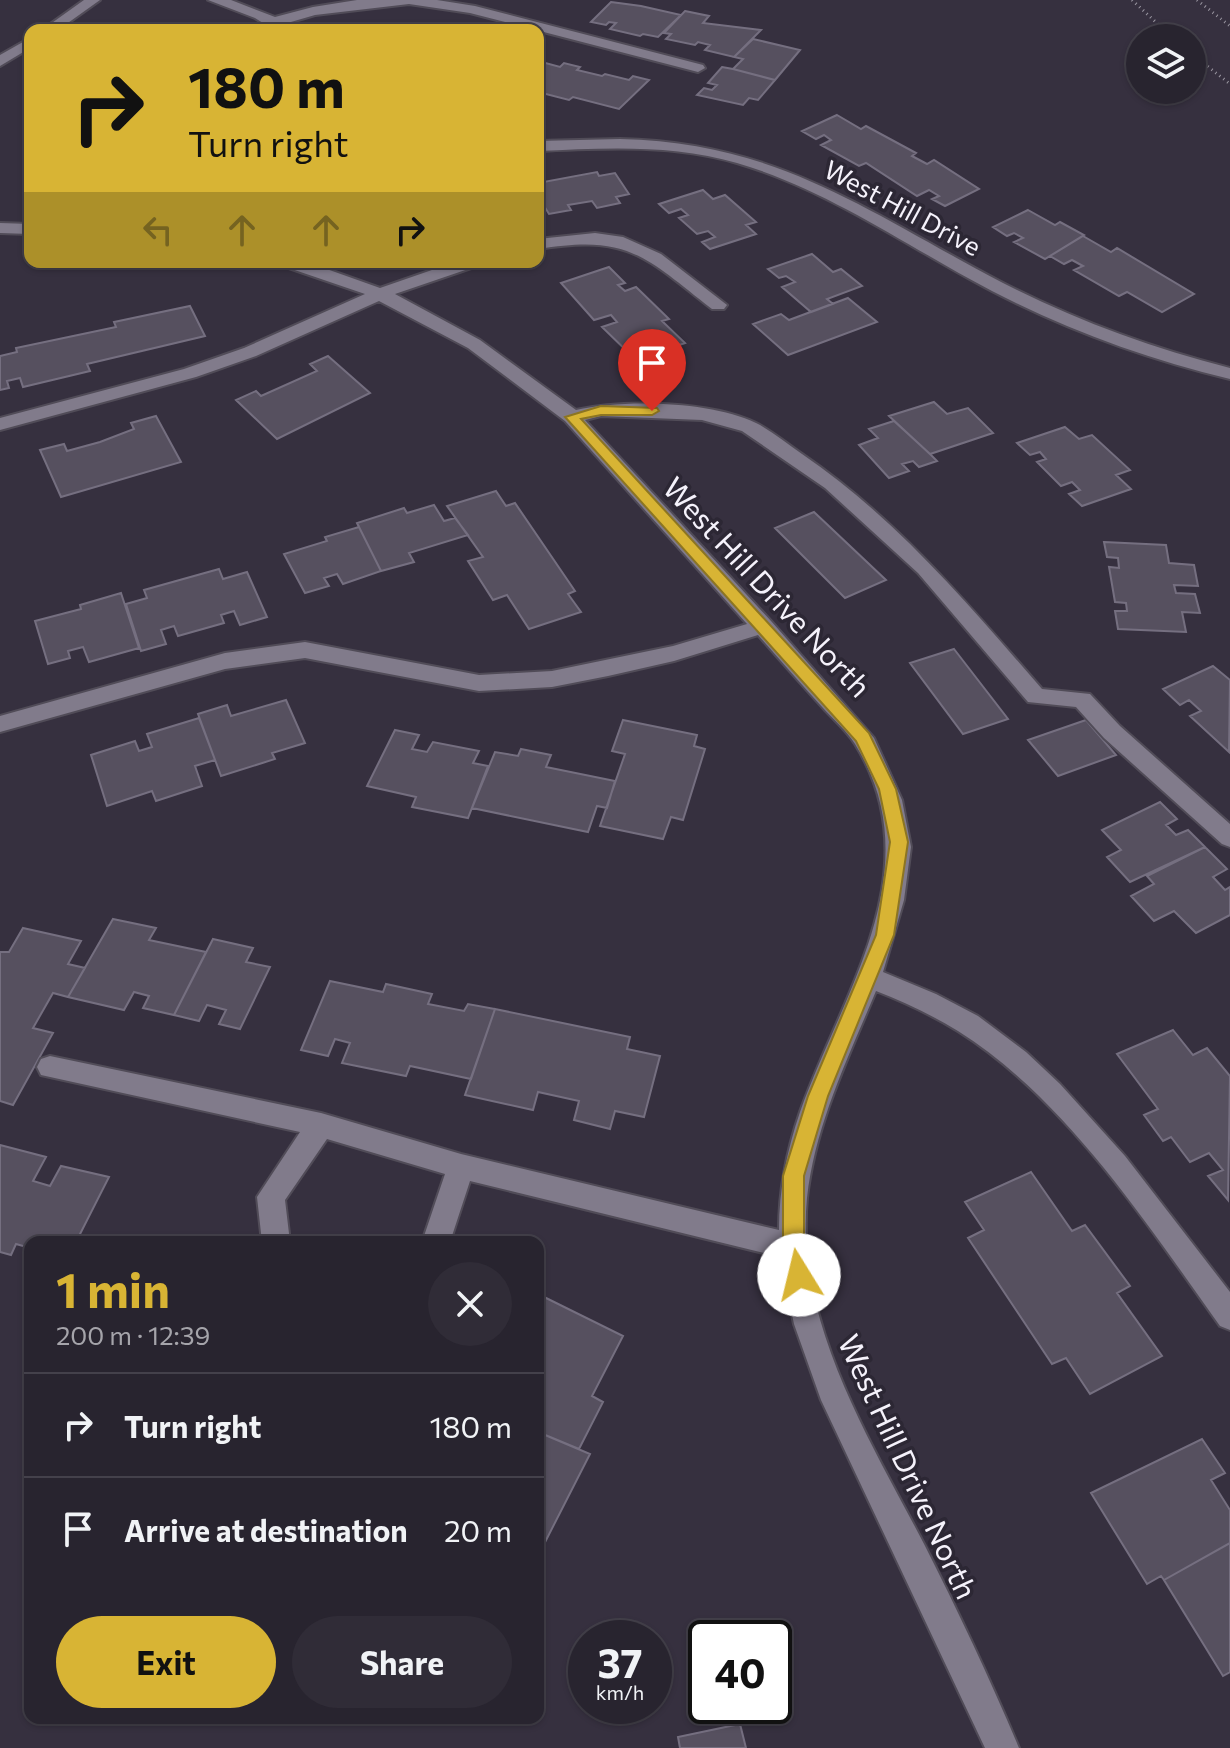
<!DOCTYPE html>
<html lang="en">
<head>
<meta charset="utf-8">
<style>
	body { margin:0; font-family:Commissioner,sans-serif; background:#302c37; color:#f1f3f6; height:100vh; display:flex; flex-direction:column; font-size:30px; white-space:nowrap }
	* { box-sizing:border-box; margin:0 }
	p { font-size:26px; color:#a5a4aa }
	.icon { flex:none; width:44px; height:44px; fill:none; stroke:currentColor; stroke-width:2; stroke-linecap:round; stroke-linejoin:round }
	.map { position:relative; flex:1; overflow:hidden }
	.sheet { position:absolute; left:24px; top:1236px; width:520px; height:488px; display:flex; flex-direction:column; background:#28242f; border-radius:16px; box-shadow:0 2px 6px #0004,0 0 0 2px #44414b }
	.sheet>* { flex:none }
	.top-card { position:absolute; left:24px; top:24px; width:520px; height:244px; border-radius:16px; box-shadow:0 2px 6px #0004,0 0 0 2px #44414b; background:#d8b434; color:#111; overflow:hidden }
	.fabs { position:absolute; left:1126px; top:24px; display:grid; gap:16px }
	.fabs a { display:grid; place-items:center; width:80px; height:80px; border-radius:50%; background:#28242f; box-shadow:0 2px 6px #0004,0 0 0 2px #44414b; font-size:40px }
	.speed { position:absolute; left:568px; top:1620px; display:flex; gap:16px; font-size:40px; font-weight:700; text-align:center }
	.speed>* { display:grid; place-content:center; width:104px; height:104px; border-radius:50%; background:#28242f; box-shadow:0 2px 6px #0004,0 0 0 2px #44414b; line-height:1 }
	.speed small { font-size:20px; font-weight:400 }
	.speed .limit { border:4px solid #111; border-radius:12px; background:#fff; color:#111 }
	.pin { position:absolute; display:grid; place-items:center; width:68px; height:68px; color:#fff; margin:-82px -34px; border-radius:50% 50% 50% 0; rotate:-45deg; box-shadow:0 0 8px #0007 }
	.pin .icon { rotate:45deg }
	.me { position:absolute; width:88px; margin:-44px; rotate:351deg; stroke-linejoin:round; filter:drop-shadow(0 0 6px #0008) }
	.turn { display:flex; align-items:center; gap:28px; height:168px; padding:0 32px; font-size:36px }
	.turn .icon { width:104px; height:104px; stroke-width:2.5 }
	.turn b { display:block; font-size:56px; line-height:68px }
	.lanes { display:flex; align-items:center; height:76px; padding:0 32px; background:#0003; justify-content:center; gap:40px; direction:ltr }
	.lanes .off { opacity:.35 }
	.round { display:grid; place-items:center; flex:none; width:84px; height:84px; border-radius:42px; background:#302c37 }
	.summary { display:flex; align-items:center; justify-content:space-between; height:136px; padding:0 32px }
	h1 { font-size:48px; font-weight:700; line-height:60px; color:#d8b434 }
	.cta { display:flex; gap:16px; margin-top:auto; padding:16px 32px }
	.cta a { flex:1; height:92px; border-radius:48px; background:#d8b434; color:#111; font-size:32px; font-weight:700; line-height:92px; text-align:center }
	.cta a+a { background:#302c37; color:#f1f3f6 }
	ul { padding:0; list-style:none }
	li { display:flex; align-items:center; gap:24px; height:104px; padding:0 32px; border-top:2px solid #44414b }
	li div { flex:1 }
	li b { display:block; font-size:30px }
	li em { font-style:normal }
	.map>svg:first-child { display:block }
	.building { fill:#56505f; stroke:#756f80; stroke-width:2 }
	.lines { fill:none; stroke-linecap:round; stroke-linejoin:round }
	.minor-casing { stroke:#514c58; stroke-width:4 }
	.path { stroke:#9a96a1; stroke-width:3; stroke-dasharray:1 4; stroke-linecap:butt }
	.minor { fill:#817b8b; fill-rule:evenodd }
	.route { fill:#d8b434; stroke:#8c7522; stroke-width:2 }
	.labels { text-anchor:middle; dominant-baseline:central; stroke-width:7; stroke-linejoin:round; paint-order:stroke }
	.far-street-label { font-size:26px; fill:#f5f2fb; stroke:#2c2734 }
	.street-label { font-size:30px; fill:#f5f2fb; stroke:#2c2734 }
</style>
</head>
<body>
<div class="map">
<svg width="1230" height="1748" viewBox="0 0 1230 1748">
	<rect width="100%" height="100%" fill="#36303f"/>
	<path class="building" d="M611,2L641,6L681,15L658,37L643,34L640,36L610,29L616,23L609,22L606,25L591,22Z
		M685,11L709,16L703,23L761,30L734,57L705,50L710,45L698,42L695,45L666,39L671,34L664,33Z
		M753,39L800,50L775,80L733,69L743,59L734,57Z
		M538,61L560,67L564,63L580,67L577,70L602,76L605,74L629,80L633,76L649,80L619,109L573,97L569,100L538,92Z
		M722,67L733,69L775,80L758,100L749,98L743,105L697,95L704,88L712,90L717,85L708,83Z
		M837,115L861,129L866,126L916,153L912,156L927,164L934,160L979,189L945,206L932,199L939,196L929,190L917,196L866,163L859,166L821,145L831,140L824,135L816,139L802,131Z
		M597,172L599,176L615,173L629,194L616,197L620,203L597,208L592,201L568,205L571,210L549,214L538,196V183Z
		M703,190L713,199L725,195L756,222L746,225L756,234L710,249L702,242L715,237L708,231L697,234L679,218L688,215L681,209L669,213L659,204Z
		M1028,210L1055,225L1060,222L1084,235L1045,259L1014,242L1023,238L1014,233L1007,236L993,227Z
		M1083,236L1111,252L1117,248L1194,294L1162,312L1127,292L1119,296L1074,270L1083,266L1072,260L1064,264L1050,256Z
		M812,254L833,272L841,269L862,286L827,299L833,304L811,312L782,287L795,282L786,276L779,278L768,269Z
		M609,267L625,283L618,285L625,291L636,287L669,319L662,321L685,343L636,360L602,327L617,322L611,315L594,320L561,283Z
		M848,298L877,322L788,355L753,324L781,314L789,320Z
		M190,306L205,336L87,364L90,371L23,387L20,378L7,381L9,388L0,390V356L17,352L16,348L116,327L114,322Z
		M328,356L370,393L277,439L236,400L256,391L261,396L317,371L310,364Z
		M934,402L947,414L968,408L993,433L930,454L889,416Z
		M156,416L181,462L61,497L40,450L64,444L67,451L100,442L134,429L131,423Z
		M894,421L930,454L937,461L919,467L913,461L902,464L909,471L889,478L859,445L878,438L869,429Z
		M1065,427L1079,439L1092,435L1130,470L1116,475L1131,489L1082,506L1069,494L1080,490L1072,482L1061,486L1037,462L1046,459L1040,452L1030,455L1017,443Z
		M496,491L506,506L515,503L575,591L568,594L581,612L529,629L507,595L493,600L468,561L483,557L447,506Z
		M434,505L444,521L455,518L468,535L409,553L414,562L381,571L357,523L404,508L407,513Z
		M814,512L886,580L845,598L775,528Z
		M359,527L381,571L343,584L337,574L324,578L329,586L305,593L284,554L327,541L325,537Z
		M1104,542L1166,545L1169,563L1194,565L1198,586L1174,585L1176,593L1195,594L1200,613L1182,612L1186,632L1118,629L1115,611H1127L1126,603L1115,602L1109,567L1119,568L1118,558L1107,557Z
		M219,569L223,579L247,572L267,617L240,625L234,611L221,615L224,623L178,636L174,626L161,630L166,644L141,651L126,604L147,598L144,590Z
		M121,593L139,648L89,662L83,647L68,651L70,658L48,664L35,621L81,609L80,605Z
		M954,649L1008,719L963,734L910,663Z
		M1213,666L1230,680L1229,752L1190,716L1201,711L1189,700L1180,705L1163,689Z
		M286,700L305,743L272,753L275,759L221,776L198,714L227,705L231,716Z
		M199,718L215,760L195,766L202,786L156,801L152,791L107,806L91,755L135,741L139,751L152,747L147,734Z
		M623,720L697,735L694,746L705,749L683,820L671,817L663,839L600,826L625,754L612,751Z
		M1086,720L1116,755L1058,776L1028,740Z
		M395,730L419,735L412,749L427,752L433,742L479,751L473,763L488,766L468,818L412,807L416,797L367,786Z
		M521,749L551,755L546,767L615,781L607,808L597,806L588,832L472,808L495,752L518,756Z
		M1160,802L1177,819L1166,825L1176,835L1188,830L1205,847L1130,882L1107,857L1121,850L1102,830Z
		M1205,847L1227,869L1213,877L1225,890L1230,887V915L1196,933L1174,911L1154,921L1131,896L1154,884L1147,876Z
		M113,919L156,928L149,940L206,952L174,1015L143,1008L149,996L134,992L124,1010L68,997Z
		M23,928L81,941L68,964L85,968L68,997L53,993L33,1028L53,1033L13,1105L0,1101V952H9Z
		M213,939L253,948L246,962L270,967L240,1029L219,1024L226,1010L207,1005L199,1021L174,1015Z
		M330,981L383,992L386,984L432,994L428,1004L464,1011L468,1004L495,1009L471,1079L410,1066L406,1076L342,1063L350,1043L335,1039L328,1056L301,1050Z
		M495,1009L630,1037L627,1049L660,1056L644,1117L615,1111L610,1129L574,1120L579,1101L538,1092L533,1110L465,1095Z
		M1173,1030L1193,1055L1207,1048L1230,1076L1228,1200L1208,1176L1223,1170L1209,1153L1190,1162L1171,1137L1163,1141L1144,1115L1158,1109L1117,1054Z
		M0,1145L46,1157L33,1181L50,1186L61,1166L109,1177L76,1242H30V1248L16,1244L11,1255L0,1252Z
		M1031,1172L1072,1231L1085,1225L1130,1286L1117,1293L1162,1356L1090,1394L1066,1358L1052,1364L968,1238L984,1230L965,1202Z
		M540,1295L623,1336L592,1396L603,1402L579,1449L538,1432Z
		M538,1432L590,1454L538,1556Z
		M1202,1439L1225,1473L1211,1480L1230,1510V1543L1164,1580L1161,1576L1147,1584L1091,1493Z
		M1230,1543V1672L1223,1676L1164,1580Z
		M740,1724L746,1748H680L678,1737Z"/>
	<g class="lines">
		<defs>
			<path id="minor" d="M84,0H100L58,30H42Z
				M208,0H231L275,17L313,7L357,0H437L475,6L703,65L705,68L698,72L470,13L409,4L315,15L284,24L290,30H274L255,18Z
				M30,38V48L0,66V55Z
				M620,139C779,142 869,213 1003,283C1075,320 1151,348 1230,368V379C1147,359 1067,330 992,291C908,247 829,190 737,163C673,144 604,148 538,151V141Z
				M0,223L30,224V234L0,233Z
				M595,233L623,237L661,254L727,305L724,309H712C644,256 628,234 538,249V239Z
				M281,262H307L380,288L455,262H479L477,266L395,294L480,340L576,410C624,399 711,401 756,423C772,431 787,444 802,454C896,518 968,604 1042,689L1090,694L1120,726L1230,824V847L1222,844L1104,738L1076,707L1028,702L918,573L825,488L742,431L702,420L601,416L585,420L771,621L874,738L902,800L911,847L904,900L883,972L936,994L978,1016L1026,1052L1060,1084L1125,1156L1230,1292V1330L1220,1326C1147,1224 1066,1099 958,1031C932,1015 904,1002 876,991C848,1058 815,1125 807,1198C795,1321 870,1440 924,1544C958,1611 990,1679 1019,1748H985L821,1400L794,1324L780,1257L470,1181L450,1242H422L445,1174L327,1139L285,1200L290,1242H262L257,1197L300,1132L41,1075L37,1067L41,1059L50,1056L321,1113L461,1154L779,1230C779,1189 787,1150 800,1112C842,993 933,869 855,744C847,731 833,719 823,708C801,684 779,659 758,635L674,661L608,676L552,687L479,691L305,658L225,669L0,732V716L225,653L305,642L479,675L552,671L673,646L747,624L565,421L468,348L379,301L256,356L196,377L0,430V418L184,369L244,348L365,294L283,266Z"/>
		</defs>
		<use href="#minor" class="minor-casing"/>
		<path class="path" d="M1132,0L1173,38
			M1197,0L1230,26
			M1192,54L1230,84"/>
		<use href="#minor" class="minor"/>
	</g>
	<path class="route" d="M601,406L657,408L659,411L652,415H601L581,419L869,733L896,789L908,842L894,935L828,1096L804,1176V1247L810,1275L807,1283L799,1286L792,1283L783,1247V1176L808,1096L876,935L890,842L879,789L856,741L565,417Z"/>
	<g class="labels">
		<g class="far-street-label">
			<text transform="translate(903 207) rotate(28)">West Hill Drive</text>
		</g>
		<g class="street-label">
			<text transform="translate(768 586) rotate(47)">West Hill Drive North</text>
			<text transform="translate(909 1466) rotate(65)">West Hill Drive North</text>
		</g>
	</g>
</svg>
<div class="fabs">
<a><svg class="icon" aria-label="layers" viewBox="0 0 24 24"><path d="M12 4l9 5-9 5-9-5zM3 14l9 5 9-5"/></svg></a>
</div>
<div class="speed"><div>37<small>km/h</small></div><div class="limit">40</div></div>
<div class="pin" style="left:652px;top:411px;background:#d93025"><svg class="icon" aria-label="arrive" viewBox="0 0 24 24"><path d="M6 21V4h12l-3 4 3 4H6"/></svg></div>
<svg class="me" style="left:799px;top:1275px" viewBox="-20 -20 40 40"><circle r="19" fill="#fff"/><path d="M0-13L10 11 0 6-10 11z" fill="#d8b434"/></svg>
<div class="top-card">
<div class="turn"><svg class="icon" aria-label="right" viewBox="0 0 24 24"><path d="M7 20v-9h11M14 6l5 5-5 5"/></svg><div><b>180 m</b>Turn right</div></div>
<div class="lanes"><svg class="icon off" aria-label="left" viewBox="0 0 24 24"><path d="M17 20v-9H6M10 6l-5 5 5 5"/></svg><svg class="icon off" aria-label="ahead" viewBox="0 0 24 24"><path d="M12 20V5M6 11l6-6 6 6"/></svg><svg class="icon off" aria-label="ahead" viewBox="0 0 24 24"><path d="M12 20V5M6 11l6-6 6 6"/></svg><svg class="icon" aria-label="right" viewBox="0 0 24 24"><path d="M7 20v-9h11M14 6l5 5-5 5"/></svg></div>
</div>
<section class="sheet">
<div class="summary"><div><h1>1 min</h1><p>200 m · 12:39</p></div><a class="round"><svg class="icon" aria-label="close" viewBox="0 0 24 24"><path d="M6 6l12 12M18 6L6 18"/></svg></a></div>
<ul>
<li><svg class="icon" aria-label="right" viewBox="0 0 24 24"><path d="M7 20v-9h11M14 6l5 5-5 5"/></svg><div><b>Turn right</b></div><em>180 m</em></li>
<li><svg class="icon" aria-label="arrive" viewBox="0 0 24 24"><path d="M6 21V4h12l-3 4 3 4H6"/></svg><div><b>Arrive at destination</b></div><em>20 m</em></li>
</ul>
<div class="cta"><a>Exit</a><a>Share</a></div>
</section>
</div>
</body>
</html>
